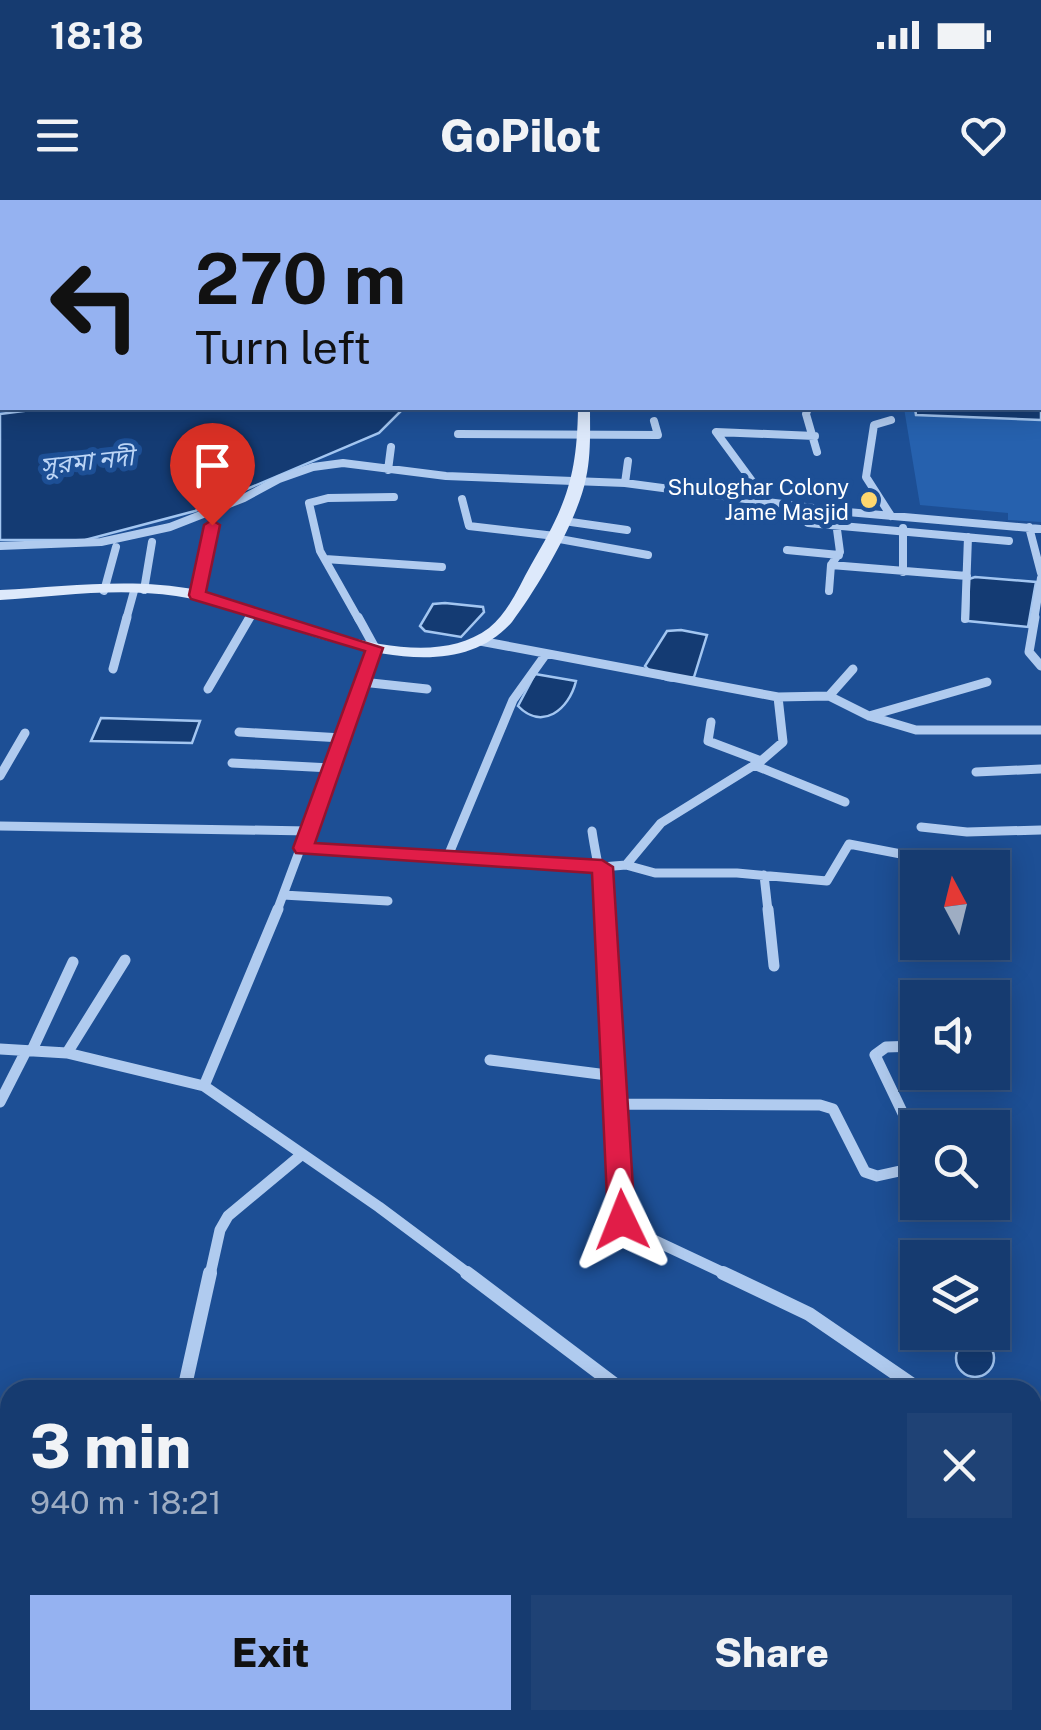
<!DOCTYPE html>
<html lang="en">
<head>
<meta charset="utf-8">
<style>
	body { margin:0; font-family:"Public Sans","Noto Sans Bengali",sans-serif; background:#1f4275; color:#f1f3f6; height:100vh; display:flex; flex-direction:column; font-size:38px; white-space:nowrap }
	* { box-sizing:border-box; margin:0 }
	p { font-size:32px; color:#9eadc3 }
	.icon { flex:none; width:55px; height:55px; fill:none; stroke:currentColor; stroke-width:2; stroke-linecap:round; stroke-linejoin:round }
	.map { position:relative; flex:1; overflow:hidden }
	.details { position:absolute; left:0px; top:1180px; width:1042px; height:350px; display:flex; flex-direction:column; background:#163b70; border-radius:30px 30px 0 0; box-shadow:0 5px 25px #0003,0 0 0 2px #355583 }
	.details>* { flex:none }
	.hud { position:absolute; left:0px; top:0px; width:1042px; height:210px; box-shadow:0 5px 25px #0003,0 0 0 2px #355583; background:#95b2f1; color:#111; overflow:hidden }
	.needle { width:65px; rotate:353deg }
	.fabs { position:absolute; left:900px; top:650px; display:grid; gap:20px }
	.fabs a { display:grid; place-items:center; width:110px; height:110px; border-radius:0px; background:#163b70; box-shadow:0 5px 25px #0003,0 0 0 2px #355583; font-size:50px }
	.pin { position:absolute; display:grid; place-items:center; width:85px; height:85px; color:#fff; margin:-102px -42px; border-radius:50% 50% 50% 0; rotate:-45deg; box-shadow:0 0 10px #0007 }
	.pin .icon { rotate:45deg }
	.me { position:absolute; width:110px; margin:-55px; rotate:358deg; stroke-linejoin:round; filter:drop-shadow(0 0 8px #0008) }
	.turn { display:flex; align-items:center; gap:35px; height:210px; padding:0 30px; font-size:45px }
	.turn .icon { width:130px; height:130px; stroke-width:2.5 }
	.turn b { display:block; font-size:70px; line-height:85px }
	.round { display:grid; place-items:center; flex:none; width:105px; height:105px; border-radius:0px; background:#1f4275 }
	.overview { display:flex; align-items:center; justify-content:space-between; height:170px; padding:0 30px }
	h1 { font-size:60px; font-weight:800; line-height:75px }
	.primary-button { display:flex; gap:20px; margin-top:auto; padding:20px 30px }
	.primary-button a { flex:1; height:115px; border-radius:0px; background:#95b2f1; color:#111; font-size:40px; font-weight:800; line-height:115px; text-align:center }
	.primary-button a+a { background:#1f4275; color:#f1f3f6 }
	.status { display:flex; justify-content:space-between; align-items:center; height:70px; padding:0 50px; background:#163b70; direction:ltr }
	.status svg { height:28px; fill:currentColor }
	header { display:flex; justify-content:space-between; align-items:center; height:130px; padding:0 30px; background:#163b70; font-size:45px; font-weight:800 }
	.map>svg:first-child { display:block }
	.green { fill:#2661ae }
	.water { fill:#143b73; stroke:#a3c6f1; stroke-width:2.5 }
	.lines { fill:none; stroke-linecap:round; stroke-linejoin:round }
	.street-far4 { stroke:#b0cbef; stroke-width:5 }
	.street-far3 { stroke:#b0cbef; stroke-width:8 }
	.street-far2 { stroke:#b0cbef; stroke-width:9 }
	.street-far1 { stroke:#b0cbef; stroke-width:11 }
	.street { stroke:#b0cbef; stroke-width:14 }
	.secondary { fill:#dde9fb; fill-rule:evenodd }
	.route { fill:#e11d48; stroke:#92132f; stroke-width:2.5 }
	.poi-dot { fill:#fed76e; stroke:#1d4f95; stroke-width:4 }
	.labels { text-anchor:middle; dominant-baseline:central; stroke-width:10; stroke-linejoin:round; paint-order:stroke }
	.far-poi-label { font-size:22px; fill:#fff; stroke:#1d4f95; text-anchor:end }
	.far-water-label { font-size:25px; font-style:italic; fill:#bcd5f6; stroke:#1d4f95 }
</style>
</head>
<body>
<div class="status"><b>18:18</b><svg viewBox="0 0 49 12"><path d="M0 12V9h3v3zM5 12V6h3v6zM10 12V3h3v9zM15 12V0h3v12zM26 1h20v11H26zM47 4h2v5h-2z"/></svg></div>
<header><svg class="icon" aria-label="menu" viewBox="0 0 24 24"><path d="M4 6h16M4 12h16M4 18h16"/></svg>GoPilot<svg class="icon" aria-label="heart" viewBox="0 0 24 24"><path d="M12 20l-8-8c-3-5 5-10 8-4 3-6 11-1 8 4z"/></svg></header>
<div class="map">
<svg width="1041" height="1530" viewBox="0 0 1041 1530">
	<rect width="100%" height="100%" fill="#1d4f95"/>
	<path class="green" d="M904,208H915L916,215L1041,220V322L1008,320V313L920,305Z"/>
	<path class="water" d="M1041,185V220L916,215L915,208H1040Z
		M47,208H404L379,233L195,311L85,340H0V214Z
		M975,377L1036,382L1028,427L968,421L969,379Z
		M445,403L483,407L484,412L461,437L425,431L420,426L433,404Z
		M681,430L707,435L694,477C674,484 660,482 645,466L667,431Z
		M535,474L576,481C569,510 542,531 518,506Z
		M101,518L200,521L192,543L91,541Z
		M956 1158a19 19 0 1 1 38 0a19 19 0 1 1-38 0Z"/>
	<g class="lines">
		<path class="street-far4" d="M801,0L824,2
			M19,2L52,0"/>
		<path class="street-far3" d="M808,208L806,214L817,252
			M891,220L874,225L866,277L891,316
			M458,234L658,235L654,221
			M388,270L391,247
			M625,283L628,261
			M744,297L752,281L716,232L815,236
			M462,299L469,326L555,336
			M564,321L627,330
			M808,323L1009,341
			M1029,327L1041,373
			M903,328V372
			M554,338L648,355
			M0,346L101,342L170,327L244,298L279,279L313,267L343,263L446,276L625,283L836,311L1041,329
			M787,350L839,355
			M325,359L442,367
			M831,365L967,376
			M144,390L152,342
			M104,391L116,347
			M829,391L831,365L840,352L836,322
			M197,395L212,325
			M965,419L968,337
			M126,420L134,391
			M248,420L253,412
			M359,420L320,351L309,303L328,298L394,297
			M1034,420L1041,378"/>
		<path class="street-far2" d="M1035,417L1029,452L1041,466
			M480,441L778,497L829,496L853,469
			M113,469L127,417
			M362,482L427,489
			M208,489L250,417
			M829,496L869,516L916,530H1041
			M869,516L987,482
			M711,522L708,541L761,561
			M239,532L342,538
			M232,563L331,568
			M754,565L845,602
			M976,572L1041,569
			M0,576L25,533
			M0,626L308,631
			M921,627L967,632L1041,630
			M592,631C596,659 603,682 604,711
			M303,648L602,667L626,665L655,673H737L827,681L849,644L901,654
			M448,656L513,500L546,454
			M626,665L661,623L761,561L783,542L778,497
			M764,675L768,711
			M283,695L388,701
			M277,711L375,448L358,417"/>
		<path class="street-far1" d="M604,709L621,1020L628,1028L728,1075
			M768,709L774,766
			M992,842H998
			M918,846L886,847L875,855L918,945
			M33,848L73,762
			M0,849L67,853L204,886L379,1007L470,1075
			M67,853L125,760
			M490,860L615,876
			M204,886L278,709
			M0,902L26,851
			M616,904L820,905L833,909L865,972L877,976L918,967
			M210,1075L220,1030L228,1016L300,956"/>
		<path class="street" d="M467,1073L622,1190
			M723,1073L809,1114L920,1190
			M184,1190L210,1073
			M1032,1253L1041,1254
			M0,1339L10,1341
			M1032,1513L1041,1521"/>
		<path class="secondary" d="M1040,159H1041V167H1040Z
			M578,208H590C590,231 591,255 586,278C578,320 538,387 512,422C435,509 268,409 176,396C118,387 58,396 0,400V390C65,387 132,377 197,390C276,407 415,483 489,428C509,412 519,386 531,365C566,305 577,278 578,208Z"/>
	</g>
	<path class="route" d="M212,320L220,325L206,392L383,448L315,643L602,660L613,667L635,1020L631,1027L622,1030L612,1027L608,1020L592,673L296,653L293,648L365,451L191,399L189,395L204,325Z"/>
	<circle class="poi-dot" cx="869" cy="300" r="10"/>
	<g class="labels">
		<g class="far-poi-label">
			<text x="849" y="287">Shuloghar Colony<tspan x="849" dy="25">Jame Masjid</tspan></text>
		</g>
		<g class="far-water-label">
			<text transform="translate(87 261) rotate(-6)">সুরমা নদী</text>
		</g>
	</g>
</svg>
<div class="fabs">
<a><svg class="needle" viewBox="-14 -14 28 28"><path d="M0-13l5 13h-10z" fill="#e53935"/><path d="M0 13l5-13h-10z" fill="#9eadc3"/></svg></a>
<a><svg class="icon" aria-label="sound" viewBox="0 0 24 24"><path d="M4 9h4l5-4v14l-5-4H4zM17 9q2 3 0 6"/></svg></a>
<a><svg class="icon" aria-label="search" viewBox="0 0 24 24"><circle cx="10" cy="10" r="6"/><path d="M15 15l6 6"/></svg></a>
<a><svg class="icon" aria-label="layers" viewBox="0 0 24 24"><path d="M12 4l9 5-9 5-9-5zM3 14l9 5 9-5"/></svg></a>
</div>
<div class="pin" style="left:212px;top:325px;background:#d93025"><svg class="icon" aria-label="arrive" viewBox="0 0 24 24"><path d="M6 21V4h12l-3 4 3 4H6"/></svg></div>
<svg class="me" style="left:622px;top:1020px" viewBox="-20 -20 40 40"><path d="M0-17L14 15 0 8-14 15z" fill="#e11d48" stroke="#fff" stroke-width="4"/></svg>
<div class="hud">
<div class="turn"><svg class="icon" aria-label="left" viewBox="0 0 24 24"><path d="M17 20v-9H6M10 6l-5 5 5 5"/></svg><div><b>270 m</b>Turn left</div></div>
</div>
<section class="details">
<div class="overview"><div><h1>3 min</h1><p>940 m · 18:21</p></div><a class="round"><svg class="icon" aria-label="close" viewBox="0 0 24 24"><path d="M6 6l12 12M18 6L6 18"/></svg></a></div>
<div class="primary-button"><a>Exit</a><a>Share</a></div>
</section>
</div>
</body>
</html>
